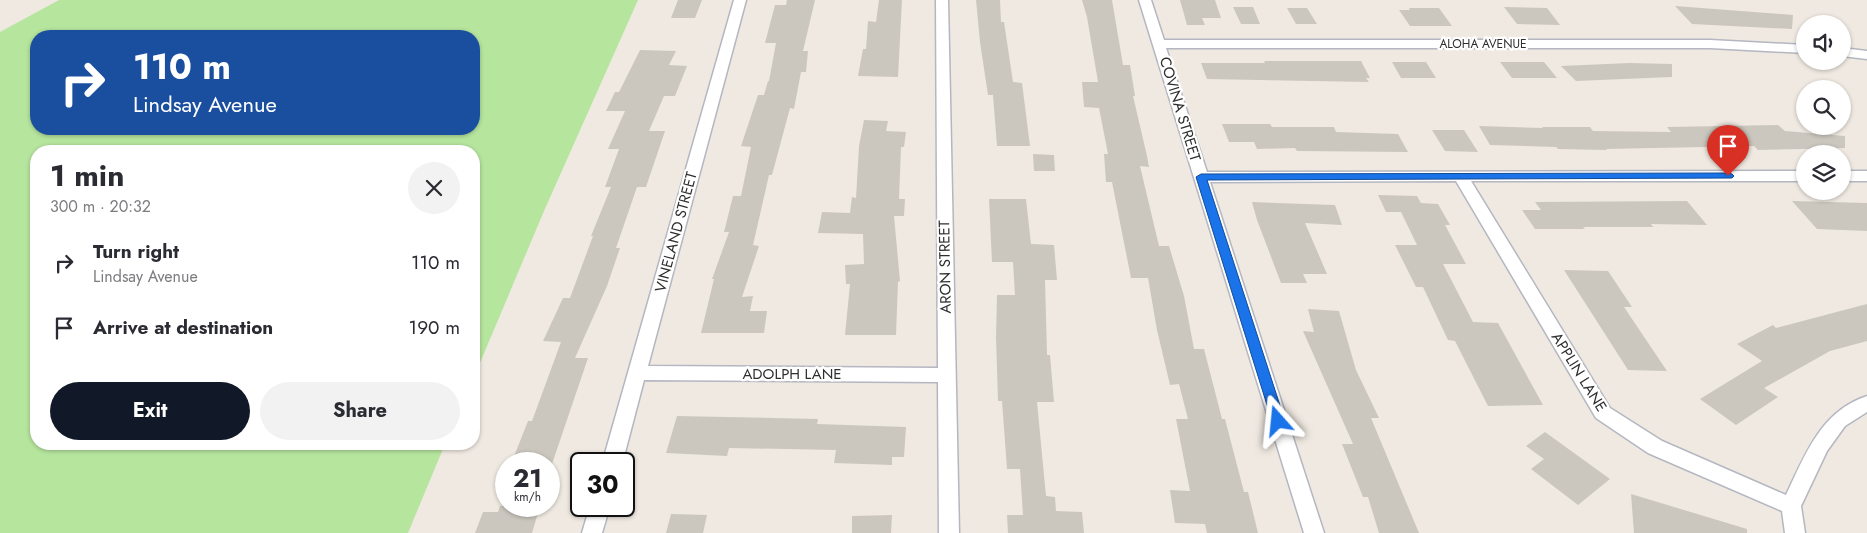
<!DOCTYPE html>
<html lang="en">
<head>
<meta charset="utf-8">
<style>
	body { margin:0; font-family:Jost,sans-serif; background:#f2f2f3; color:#2b2b33; height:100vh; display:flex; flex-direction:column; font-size:19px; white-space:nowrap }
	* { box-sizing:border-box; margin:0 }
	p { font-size:16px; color:#7c7c81 }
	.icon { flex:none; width:28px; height:28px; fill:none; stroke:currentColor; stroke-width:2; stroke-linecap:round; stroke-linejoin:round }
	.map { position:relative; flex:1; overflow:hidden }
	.drawer { position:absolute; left:30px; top:145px; width:450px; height:305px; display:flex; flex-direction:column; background:#fff; border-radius:20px; box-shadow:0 1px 4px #0004 }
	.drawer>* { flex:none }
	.hud { position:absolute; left:30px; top:30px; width:450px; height:105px; border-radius:20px; box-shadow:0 1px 4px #0004; background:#1a4fa0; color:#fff; overflow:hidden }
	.fabs { position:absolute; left:1796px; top:15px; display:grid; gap:10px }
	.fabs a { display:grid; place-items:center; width:55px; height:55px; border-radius:50%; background:#fff; box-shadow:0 1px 4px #0004; font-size:25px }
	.speed { position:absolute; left:495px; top:452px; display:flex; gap:10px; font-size:25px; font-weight:700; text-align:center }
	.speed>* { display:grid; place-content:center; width:65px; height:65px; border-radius:50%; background:#fff; box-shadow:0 1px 4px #0004; line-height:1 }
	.speed small { font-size:12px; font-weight:400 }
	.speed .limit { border:2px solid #111; border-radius:8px; background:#fff; color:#111 }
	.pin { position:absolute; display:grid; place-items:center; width:42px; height:42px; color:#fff; margin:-51px -21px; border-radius:50% 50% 50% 0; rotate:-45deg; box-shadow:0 0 5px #0007 }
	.pin .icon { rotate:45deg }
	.me { position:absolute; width:55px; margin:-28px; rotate:342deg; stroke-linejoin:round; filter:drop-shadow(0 0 4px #0008) }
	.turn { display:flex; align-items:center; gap:18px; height:105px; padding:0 20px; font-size:22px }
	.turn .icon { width:65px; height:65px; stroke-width:2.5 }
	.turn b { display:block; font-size:35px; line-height:42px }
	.round { display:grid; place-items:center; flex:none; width:52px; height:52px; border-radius:26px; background:#f2f2f3 }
	.head { display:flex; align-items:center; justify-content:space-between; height:85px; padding:0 20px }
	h1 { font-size:30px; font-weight:700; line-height:38px }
	.primary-button { display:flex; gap:10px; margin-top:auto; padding:10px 20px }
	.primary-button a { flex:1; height:58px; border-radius:30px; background:#111827; color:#fff; font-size:20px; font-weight:700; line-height:58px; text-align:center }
	.primary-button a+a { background:#f2f2f3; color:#2b2b33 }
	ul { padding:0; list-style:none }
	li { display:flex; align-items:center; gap:15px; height:65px; padding:0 20px }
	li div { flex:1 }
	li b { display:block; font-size:19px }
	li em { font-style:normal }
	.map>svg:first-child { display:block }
	.green { fill:#b6e59e; fill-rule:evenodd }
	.building { fill:#cbc7bf }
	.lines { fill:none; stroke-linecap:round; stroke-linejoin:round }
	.street-casing { stroke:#b4b7c1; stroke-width:3 }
	.street { fill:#fff; fill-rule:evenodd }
	.route { fill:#1a73e8; stroke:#114b97 }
	.labels { text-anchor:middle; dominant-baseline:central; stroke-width:4.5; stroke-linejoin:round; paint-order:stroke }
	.far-street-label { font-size:12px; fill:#2e2e2e; stroke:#fff }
	.street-label { font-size:15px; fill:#2e2e2e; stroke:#fff }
</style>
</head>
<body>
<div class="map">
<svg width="1867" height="533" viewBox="0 0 1867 533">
	<rect width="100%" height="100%" fill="#efe9e1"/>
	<path class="green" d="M59,0H638L544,211L474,377V151H36V444H445L408,533H0V32ZM36,36H474V129H36Z"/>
	<path class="building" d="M678,0H702L695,18H671Z
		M787,0H815L803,51H808L806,72H801L794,109L790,108L772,175H769L753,245L759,246L742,297L753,296L750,311H767L764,333H701L714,279H712L729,232H724L733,196H741L751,147L741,146L758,95H764L768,81H769L776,43H765L775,5H786Z
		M879,0H902L898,77L858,76L863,49H866L868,21L876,22Z
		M976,0H1000L1001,22H1004L1013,82L1022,83L1030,146H997L993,95H988L980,42Z
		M1082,0H1112L1123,65H1130L1135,96H1133L1147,156L1149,167L1140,166L1159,246H1169L1184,296L1194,349H1204L1222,419H1225L1244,492H1248L1258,533H1207L1205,524L1175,523L1170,490L1190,491L1176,419H1188L1179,384L1170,385L1157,330L1148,278H1131L1112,182H1106L1104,154H1108L1099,108L1084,107L1082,82H1098L1087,17Z
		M1180,0H1215L1221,18H1202L1205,25H1187Z
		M1675,6L1793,15L1792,29L1692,24Z
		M1233,7H1253L1260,24H1241Z
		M1504,7L1547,8L1560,25L1517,24Z
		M1287,8H1307L1317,24H1296Z
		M1409,8H1439L1452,26H1410L1399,10H1410Z
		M640,50L676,51L669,65L687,66L675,96H664L649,131H665L646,187H637L616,248H620L607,286L575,358H588L552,464H511L528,421H532L561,342L543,341L563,298H570L593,236H591L611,187H605L619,149H608L625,111H606L615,92H619Z
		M1264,61H1361L1370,78H1366L1369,82L1207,79L1201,63H1265Z
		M1392,62H1426L1436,78H1401Z
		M1500,62H1544L1557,78H1512Z
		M1629,63L1672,64V77L1576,81L1561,66Z
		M864,120L888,121L886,131L906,132L904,147H901L899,199H905L904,216H894L900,281L898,282L896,335H845L850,284H846L845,265L864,264L863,234L818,233L822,212L850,213L852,197L856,198L859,146Z
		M1222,124H1270L1272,127H1334L1336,132L1398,134L1408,152L1297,151L1295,148L1257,149L1254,142H1229Z
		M1778,125L1785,131L1845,136V148L1758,150L1754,146L1606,149L1607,150L1558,149L1556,147L1490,145L1479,126L1543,128L1542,127H1590L1593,131L1671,132L1667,127Z
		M1432,130H1464L1478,152L1445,151Z
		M1033,154L1054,155L1055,171H1034Z
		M1378,195L1417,196L1421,203L1438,204L1450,225H1445L1466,264H1443L1473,322L1498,323L1543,405L1488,406L1455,341L1448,340L1423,287H1416L1395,245H1417L1401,212H1386Z
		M989,199H1026L1031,244L1054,245L1057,280H1045L1047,355H1050L1054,402H1037L1046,496L1055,497L1056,511L1082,512L1084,533H1008L1007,515H1023L1020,469H1007L1002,401H998L996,337L997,295H1015L1013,262H992Z
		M1687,201L1707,225L1651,224L1653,227H1583L1585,229H1535L1522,210H1541L1535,202Z
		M1792,201L1867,203V231L1817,229Z
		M1252,202L1335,205L1342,225L1305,223L1327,274H1303L1307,283H1281L1257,220Z
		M1564,270L1608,271L1632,307H1624L1667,371L1628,370Z
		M1867,304V341L1830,351L1764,388L1778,397L1736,425L1700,399L1762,361L1737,344L1773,325L1776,328Z
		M1308,309L1339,311L1356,370L1379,418H1371L1419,533H1379L1368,497H1363L1342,444H1353L1303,331L1314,332Z
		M677,416L818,419L817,424L906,427L904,457H892V465L834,463L836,450L729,448L727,456L666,453Z
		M1545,432L1610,479L1578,505L1531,469L1544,459L1526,446Z
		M1631,494L1747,529V533H1634Z
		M500,506H540L532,533H475L483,512H498Z
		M671,514L707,515L703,533H666Z
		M892,515L891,533H852V516Z"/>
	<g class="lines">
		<defs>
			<path id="street" d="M734,0H746L648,366L938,368L936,0H948L959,533H939L938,382L644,380L622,464H602Z
				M1139,0H1151L1164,40H1710L1805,45V53L1710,48H1166L1207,172L1805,171V181H1471L1610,408L1662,441L1786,495C1805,455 1821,411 1867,396V412L1845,426L1827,451L1801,506L1805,533H1785L1782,511L1648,453L1596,418L1456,181L1210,182L1324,533H1304Z
				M1842,48L1867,51V59L1842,56Z
				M1842,171H1867V181H1842Z
				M590,506H610L602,533H582Z"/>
		</defs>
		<use href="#street" class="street-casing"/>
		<use href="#street" class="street"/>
	</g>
	<path class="route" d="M1728,173L1732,174L1734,176L1732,178L1207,180L1285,421L1283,424L1278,426L1274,424L1272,421L1196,177L1201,174Z"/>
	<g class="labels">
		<g class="far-street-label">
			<text x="1483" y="44">ALOHA AVENUE</text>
		</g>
		<g class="street-label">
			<text transform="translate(1180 109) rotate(73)">COVINA STREET</text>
			<text transform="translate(676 232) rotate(-75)">VINELAND STREET</text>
			<text transform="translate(945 267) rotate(-91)">ARON STREET</text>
			<text transform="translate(1579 372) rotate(58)">APPLIN LANE</text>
			<text x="792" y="374">ADOLPH LANE</text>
		</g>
	</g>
</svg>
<div class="fabs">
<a><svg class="icon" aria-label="sound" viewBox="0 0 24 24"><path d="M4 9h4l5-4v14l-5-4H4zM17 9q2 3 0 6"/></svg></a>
<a><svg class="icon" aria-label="search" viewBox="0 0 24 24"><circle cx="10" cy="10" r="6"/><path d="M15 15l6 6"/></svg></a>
<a><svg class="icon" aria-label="layers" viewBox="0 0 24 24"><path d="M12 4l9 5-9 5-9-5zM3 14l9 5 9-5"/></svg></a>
</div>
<div class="speed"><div>21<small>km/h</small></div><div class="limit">30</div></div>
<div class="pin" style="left:1728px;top:176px;background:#d93025"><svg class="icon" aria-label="arrive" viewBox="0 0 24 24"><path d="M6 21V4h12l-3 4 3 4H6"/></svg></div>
<svg class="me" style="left:1278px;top:421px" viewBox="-20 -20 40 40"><path d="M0-17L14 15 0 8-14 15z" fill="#1a73e8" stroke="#fff" stroke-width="4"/></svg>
<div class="hud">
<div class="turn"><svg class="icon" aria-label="right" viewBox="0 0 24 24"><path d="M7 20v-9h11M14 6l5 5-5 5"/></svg><div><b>110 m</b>Lindsay Avenue</div></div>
</div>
<section class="drawer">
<div class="head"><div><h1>1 min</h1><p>300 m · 20:32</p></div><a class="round"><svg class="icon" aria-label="close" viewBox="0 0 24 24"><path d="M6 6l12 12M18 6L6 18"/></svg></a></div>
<ul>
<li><svg class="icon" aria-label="right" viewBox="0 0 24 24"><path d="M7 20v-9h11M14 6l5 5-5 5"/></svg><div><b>Turn right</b><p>Lindsay Avenue</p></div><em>110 m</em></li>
<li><svg class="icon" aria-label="arrive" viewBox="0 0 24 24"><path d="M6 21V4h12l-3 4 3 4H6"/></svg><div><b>Arrive at destination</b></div><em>190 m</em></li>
</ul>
<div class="primary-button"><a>Exit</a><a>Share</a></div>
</section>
</div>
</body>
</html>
